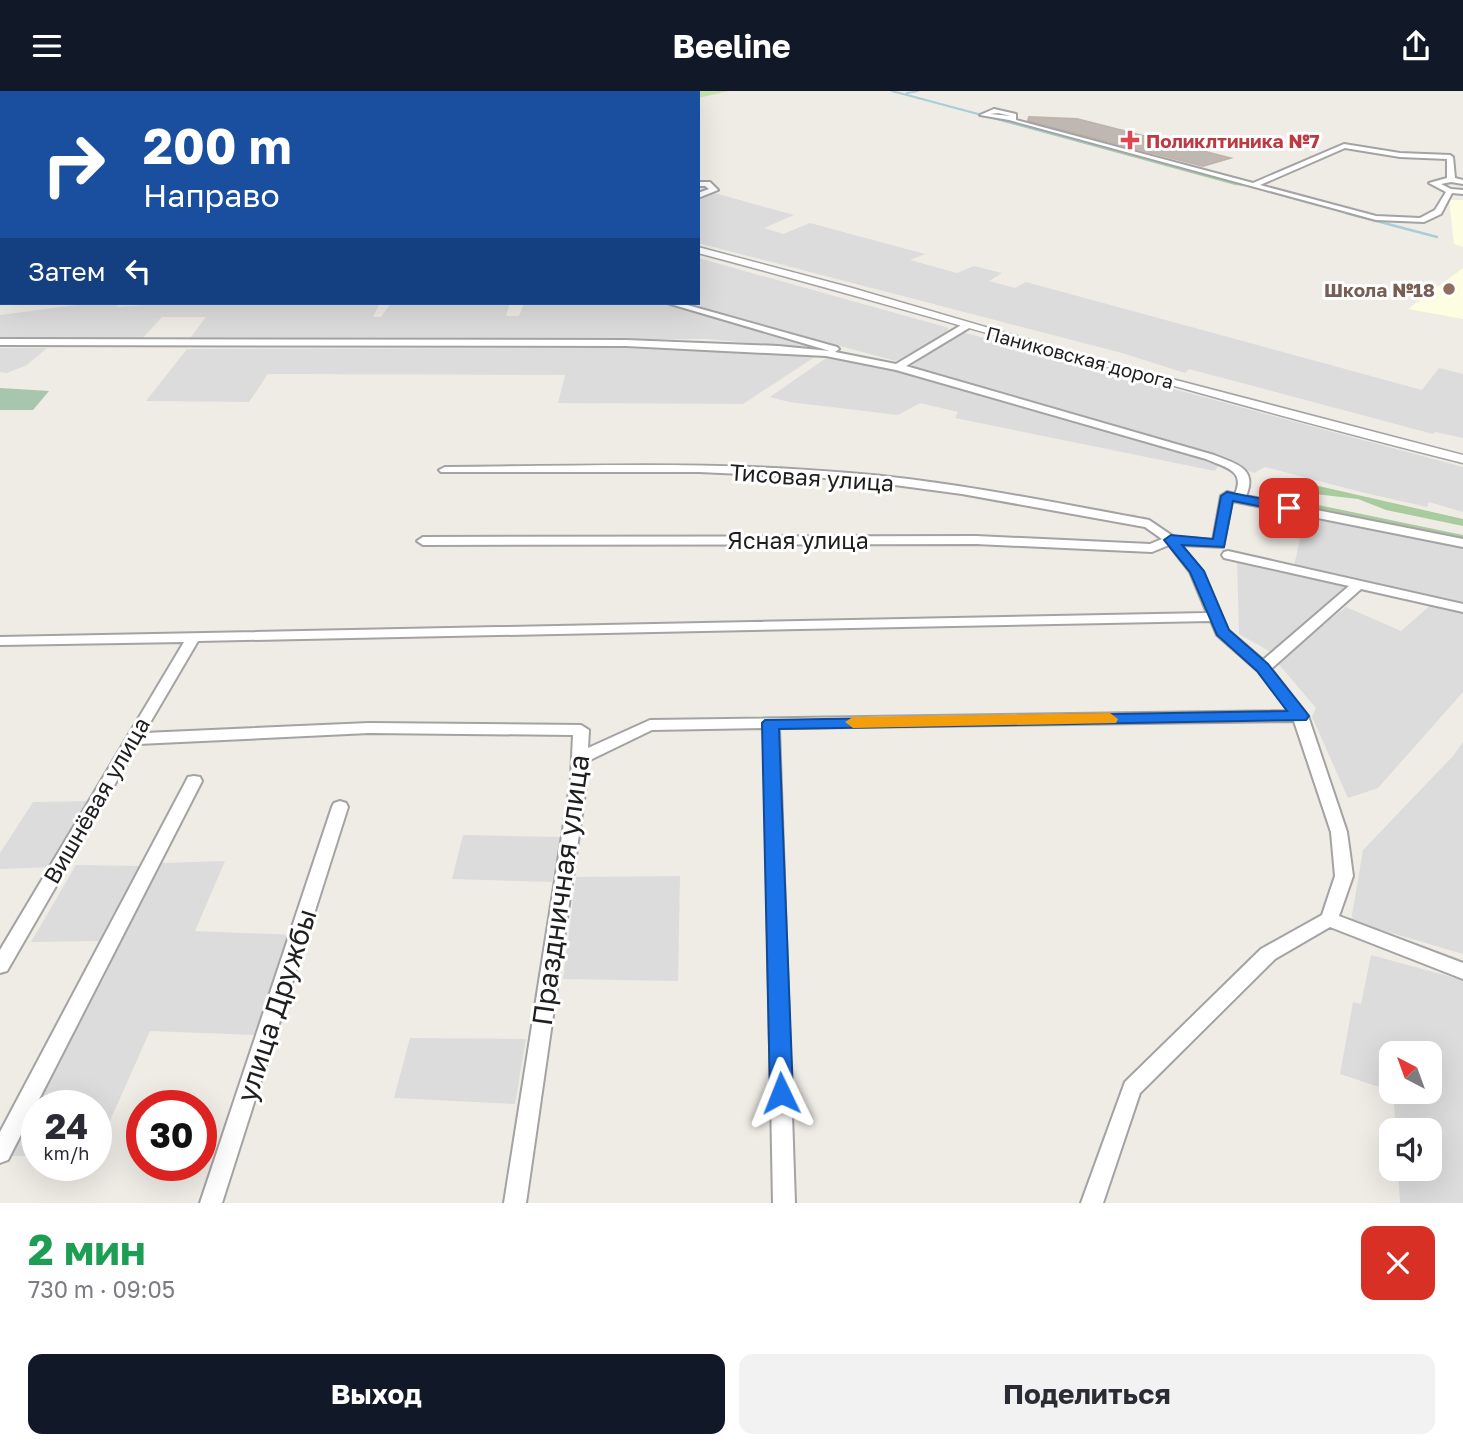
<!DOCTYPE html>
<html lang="ru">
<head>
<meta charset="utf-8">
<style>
	body { margin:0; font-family:"Golos Text",sans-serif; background:#f2f2f3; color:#2b2b33; height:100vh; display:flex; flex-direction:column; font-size:26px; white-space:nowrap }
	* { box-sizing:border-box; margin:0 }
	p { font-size:23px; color:#7c7c81 }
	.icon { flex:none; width:38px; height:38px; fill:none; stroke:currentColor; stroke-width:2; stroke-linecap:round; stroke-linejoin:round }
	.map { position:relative; height:1112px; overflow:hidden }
	.panel { display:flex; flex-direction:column; background:#fff; flex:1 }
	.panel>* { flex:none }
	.guide { position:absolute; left:0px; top:0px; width:700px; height:214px; box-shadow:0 7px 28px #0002; background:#1a4fa0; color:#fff; overflow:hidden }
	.needle { width:46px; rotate:319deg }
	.buttons { position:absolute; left:1379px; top:950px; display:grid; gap:14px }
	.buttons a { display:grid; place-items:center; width:63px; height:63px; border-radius:14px; background:#fff; box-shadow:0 7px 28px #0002; font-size:35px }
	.speed { position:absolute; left:21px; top:999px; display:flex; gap:14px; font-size:35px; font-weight:700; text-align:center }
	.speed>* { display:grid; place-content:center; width:91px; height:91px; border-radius:50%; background:#fff; box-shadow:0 7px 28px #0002; line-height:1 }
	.speed small { font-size:18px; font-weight:400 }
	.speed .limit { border:10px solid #d22; background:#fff; color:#111 }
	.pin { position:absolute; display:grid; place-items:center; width:60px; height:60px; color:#fff; margin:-30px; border-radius:14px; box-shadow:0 4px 10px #0006 }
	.me { position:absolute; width:77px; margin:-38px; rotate:358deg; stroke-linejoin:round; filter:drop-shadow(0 0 5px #0008) }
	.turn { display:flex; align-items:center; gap:24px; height:147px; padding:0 28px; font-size:32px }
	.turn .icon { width:91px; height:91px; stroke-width:2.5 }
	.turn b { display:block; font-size:49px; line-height:60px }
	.then { display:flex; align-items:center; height:66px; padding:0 28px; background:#0003; gap:14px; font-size:26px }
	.round { display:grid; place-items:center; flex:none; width:74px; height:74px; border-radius:14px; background:#f2f2f3 }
	.headline { display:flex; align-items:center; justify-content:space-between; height:119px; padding:0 28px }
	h1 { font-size:42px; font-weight:700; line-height:52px; color:#1e9e55 }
	.primary-button { display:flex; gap:14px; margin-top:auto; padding:14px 28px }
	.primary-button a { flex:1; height:80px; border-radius:14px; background:#111827; color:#fff; font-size:28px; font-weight:700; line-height:80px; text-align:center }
	.primary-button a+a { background:#f2f2f3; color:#2b2b33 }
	header { display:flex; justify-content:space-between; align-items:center; height:91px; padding:0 28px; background:#111827; color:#fff; font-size:32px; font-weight:700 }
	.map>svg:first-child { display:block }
	.residential { fill:#dddcdc }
	.education { fill:#fcfde1 }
	.grass { fill:#c8e5af }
	.forest { fill:#a9cb9d }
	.cemetery { fill:#a8c6ae }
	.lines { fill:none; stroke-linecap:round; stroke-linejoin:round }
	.stream-far1 { stroke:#a9cdd9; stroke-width:2 }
	.stream { stroke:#a9cdd9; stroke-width:2.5 }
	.building { fill:#bfb8b2; stroke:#bfb4a9; stroke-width:2 }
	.minor-casing { stroke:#a3a3a3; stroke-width:4 }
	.tertiary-casing { stroke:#a3a3a3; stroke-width:3 }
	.minor { fill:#fff; fill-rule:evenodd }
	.tertiary { fill:#fff; fill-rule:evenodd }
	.route { fill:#1a73e8; stroke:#114b97; stroke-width:2 }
	.slow { fill:#f59e0b }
	.health-dot { fill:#e0444e; stroke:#fff; stroke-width:2.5 }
	.education-dot { fill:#8d6e63; stroke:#fff; stroke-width:2.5 }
	.labels { text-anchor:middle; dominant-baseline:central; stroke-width:6; stroke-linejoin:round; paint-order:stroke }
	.far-health-label { font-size:19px; font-weight:bold; fill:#be3a42; stroke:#fff; text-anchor:start }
	.far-education-label { font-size:19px; font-weight:bold; fill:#785e54; stroke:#fff; text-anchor:end }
	.far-street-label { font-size:19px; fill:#1f1f1f; stroke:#fff }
	.street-label { font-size:23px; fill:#1f1f1f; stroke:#fff }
	.near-street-label { font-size:28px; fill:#1f1f1f; stroke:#fff }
</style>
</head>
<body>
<header><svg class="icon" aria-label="menu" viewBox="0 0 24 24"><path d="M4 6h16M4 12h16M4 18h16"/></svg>Beeline<svg class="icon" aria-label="share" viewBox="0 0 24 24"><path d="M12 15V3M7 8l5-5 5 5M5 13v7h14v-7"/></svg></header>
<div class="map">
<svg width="1463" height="1112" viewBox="0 0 1463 1112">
	<rect width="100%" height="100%" fill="#efece6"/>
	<path class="residential" d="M711,101L794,124L764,137L783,143L810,132L925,163L910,169L957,182L974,175L1002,182L989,190L1015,197L1026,191L1422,299L1439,277L1463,283V347L1435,341L1433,343L1189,278L1185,282L1122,262L698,152V106Z
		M698,167L856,211L949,237L944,243L896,270L679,212H698Z
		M92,212H120L116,216L174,212H380L373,226H381L391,212H510L506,225H519L524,212H657L813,251L808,258L708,248L188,250L206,226H162L141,249H0V224Z
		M962,241L1463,376V421L1429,411L1427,416L1365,402L1265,376L1254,382L1211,365L911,275Z
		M0,257H47L27,274L7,282L0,281Z
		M624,257L669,259L763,258L818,264L743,313L558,312L565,284L268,283L249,311L146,310L187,258Z
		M829,265L851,267L1057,323L1219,373L1215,380L955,327L958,321L920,312L898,324L789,311L770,306Z
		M1280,417L1463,456V513L1294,475L1300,448L1275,441Z
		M1237,469L1348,492L1347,499L1271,561L1239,543Z
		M1432,513L1463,520V601L1378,697L1348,707L1312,626L1316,617L1276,570L1346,516L1401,540Z
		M1463,651V863L1351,830L1363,759L1453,665Z
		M93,710L55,776L0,778V762L33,711Z
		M463,744L562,746L552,791L452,788Z
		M225,770L195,840L297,844L258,944L150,940L96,1061V1015H37V1065H11L161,772Z
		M76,774L139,775L99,850L31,851Z
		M680,785L678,890L563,888L576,786Z
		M1371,864L1463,889V1112H1400L1398,1078H1430V1040L1396,1039L1393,1001H1430V962H1391V1000L1340,983L1353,911L1361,913Z
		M410,947L526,948L515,1013L394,1007Z"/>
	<path class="education" d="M1449,109H1463V156L1454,153Z
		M1463,177V228L1408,218Z"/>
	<path class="grass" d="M427,0H729L698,7V2Z"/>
	<path class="forest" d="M891,0L1262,97L1235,94Z
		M1277,392L1314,394L1463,428V435L1386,419L1358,408L1298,401Z
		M1294,409L1463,444V449L1282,412Z"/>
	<path class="cemetery" d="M0,297L49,300L33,319H0Z"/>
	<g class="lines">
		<path class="stream-far1" d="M892,0L1353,123
			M163,2L168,0
			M907,2L918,0"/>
		<path class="stream" d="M1346,122L1437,146
			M0,213L14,212"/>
	</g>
	<path class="building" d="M1029,26L1077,28L1230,67L1203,75L1028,30Z"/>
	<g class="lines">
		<defs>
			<path id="minor" d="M416,0L426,2H418Z
				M994,18L1016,23V29L1253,92L1344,53L1400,62L1450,64L1453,66L1455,87L1463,89V93L1451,91L1441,93L1451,98L1463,99V103L1452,102L1441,123L1424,131L1376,129L1009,29L980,24ZM998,22L1011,25L990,23ZM1345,57L1400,66L1447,68V87L1429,92L1446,101L1435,119L1420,127L1376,125L1260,94Z
				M698,91H710L718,99L698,107V102L709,98L705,95H698Z
				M667,212H680L837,256L839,258L835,261L896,273L963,233H969V237L906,275L1214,364C1236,373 1258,377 1246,405L1463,448V456L1232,410L1223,456L1181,454L1202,480L1228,539L1263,569L1349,495L1224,467L1222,464L1224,461L1228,460L1463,513V521L1361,498L1271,578L1308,625L1347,741L1353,785L1339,825L1463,872V888L1330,836L1275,868L1140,1002L1103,1112H1081L1125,991L1261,858L1322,824L1335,785L1331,741L1294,630L779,637L795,1112H773L764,637L652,639L588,670L587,688L526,1112H504L571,688L573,644L369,642L138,653L7,880L0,882V859L184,551L0,554V546L1207,522L1190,481L1169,454L1152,461L976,453L423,454L417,450L423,446L976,445L1150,453L1162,448L1145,436L962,403L850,388L699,381H441L439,379L445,376C580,375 715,370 849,382C950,390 1050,411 1149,429L1174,446L1213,449L1221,405L1227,401L1235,403C1246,379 1224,376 1206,368L896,279L826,265L626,255L0,254V248L626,249L778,255L830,260ZM1211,530L1217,544L1258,580L1289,620L650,629L588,657L589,639L581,634L369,632L144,642L198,550Z
				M194,685L200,686L202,690L8,1069L0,1072V1041L186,690L188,686Z
				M340,710L346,712L348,716L222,1112H200L332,716L334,712Z"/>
			<path id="tertiary" d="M310,0H317L319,2H311Z
				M698,156L852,197L1095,268L1463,364V372C1206,308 954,230 698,162Z"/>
		</defs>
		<use href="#minor" class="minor-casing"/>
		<use href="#tertiary" class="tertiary-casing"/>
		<use href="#minor" class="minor"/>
		<use href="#tertiary" class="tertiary"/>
	</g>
	<path class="route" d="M1227,401L1289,413L1296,417L1289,421L1233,410L1224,456L1182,454L1204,480L1229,539L1268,573L1306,621L1309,625L1306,629L779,638L793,1002L790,1010L781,1013L773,1010L770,1002L762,632L765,629L1287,620L1257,580L1217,544L1190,481L1164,449L1171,444L1213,448L1221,405Z"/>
	<path class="slow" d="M1110,622L1118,628L1116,632L853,637L845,631L853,626Z"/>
	<path class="health-dot" d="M1126.5 38.5h7v7h7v7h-7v7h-7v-7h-7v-7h7z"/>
	<circle class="education-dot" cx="1449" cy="198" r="7"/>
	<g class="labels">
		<g class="far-health-label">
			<text x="1146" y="49">Поликлтиника №7</text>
		</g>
		<g class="far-education-label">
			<text x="1435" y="198">Школа №18</text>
		</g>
		<g class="far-street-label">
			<text transform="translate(1080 266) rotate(15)">Паниковская дорога</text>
		</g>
		<g class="street-label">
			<text transform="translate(812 386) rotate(4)">Тисовая улица</text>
			<text x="798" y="449">Ясная улица</text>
			<text transform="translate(96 709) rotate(-60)">Вишнёвая улица</text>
		</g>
		<g class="near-street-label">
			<text transform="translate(560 799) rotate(-82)">Праздничная улица</text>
			<text transform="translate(276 914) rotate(-72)">улица Дружбы</text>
		</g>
	</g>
</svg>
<div class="buttons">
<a><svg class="needle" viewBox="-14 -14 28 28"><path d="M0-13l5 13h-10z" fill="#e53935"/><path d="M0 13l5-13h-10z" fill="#7c7c81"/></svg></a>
<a><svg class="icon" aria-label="sound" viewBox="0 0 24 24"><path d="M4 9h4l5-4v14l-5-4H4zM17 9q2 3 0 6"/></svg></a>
</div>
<div class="speed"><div>24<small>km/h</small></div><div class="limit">30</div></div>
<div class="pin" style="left:1289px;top:417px;background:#d93025"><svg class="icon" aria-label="arrive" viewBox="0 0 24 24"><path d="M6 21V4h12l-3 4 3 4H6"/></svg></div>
<svg class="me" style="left:781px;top:1002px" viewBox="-20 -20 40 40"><path d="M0-17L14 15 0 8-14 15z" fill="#1a73e8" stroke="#fff" stroke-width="4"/></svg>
<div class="guide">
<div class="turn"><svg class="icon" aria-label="right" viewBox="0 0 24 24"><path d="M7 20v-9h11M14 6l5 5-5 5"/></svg><div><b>200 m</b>Направо</div></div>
<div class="then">Затем<svg class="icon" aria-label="left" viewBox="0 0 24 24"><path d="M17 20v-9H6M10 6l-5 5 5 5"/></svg></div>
</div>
</div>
<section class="panel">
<div class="headline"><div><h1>2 мин</h1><p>730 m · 09:05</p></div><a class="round" style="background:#d93025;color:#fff"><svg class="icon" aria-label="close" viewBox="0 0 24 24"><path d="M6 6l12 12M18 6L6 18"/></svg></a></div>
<div class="primary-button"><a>Выход</a><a>Поделиться</a></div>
</section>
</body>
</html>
